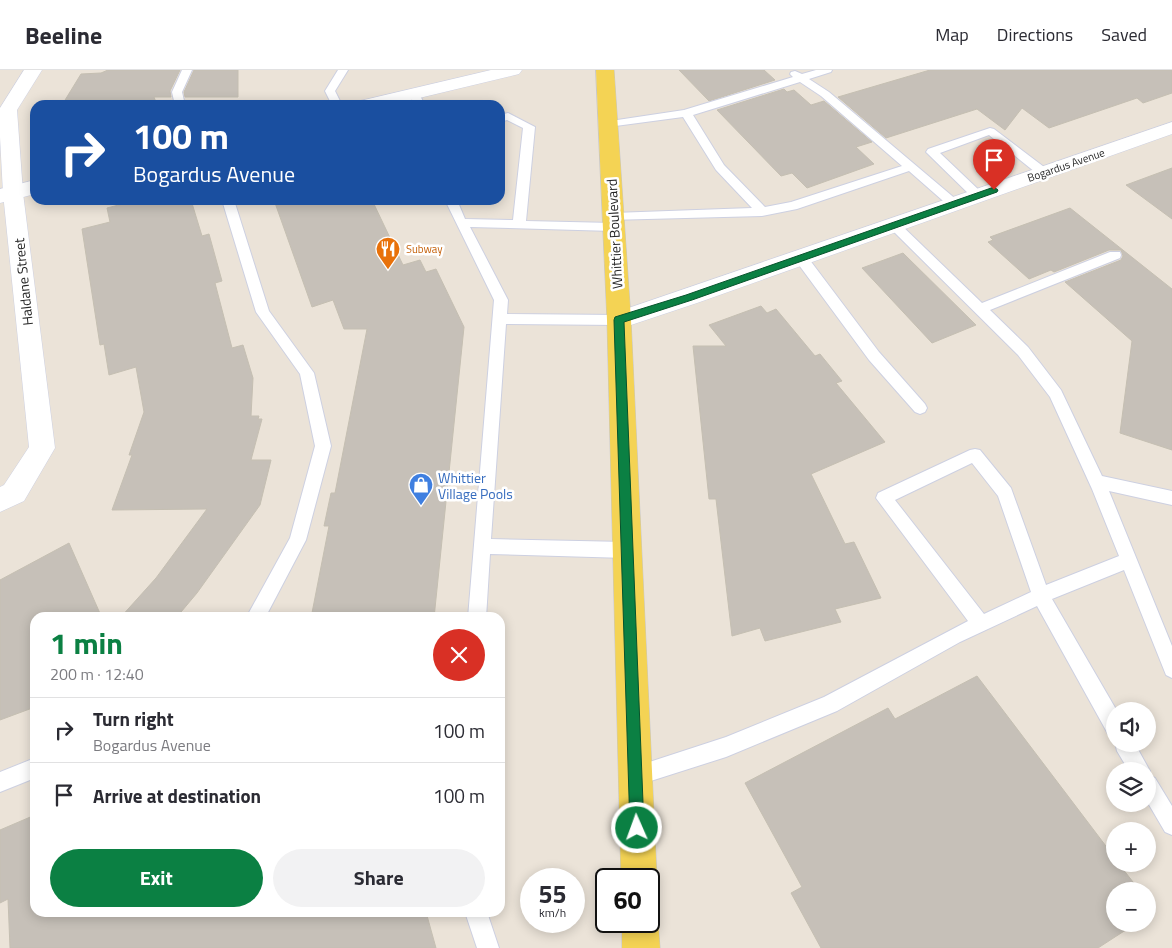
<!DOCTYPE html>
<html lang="en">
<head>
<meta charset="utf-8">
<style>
	body { margin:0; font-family:"Titillium Web",sans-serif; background:#f2f2f3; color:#2b2b33; height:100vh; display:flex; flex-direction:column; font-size:19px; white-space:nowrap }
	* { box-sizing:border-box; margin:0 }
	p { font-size:16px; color:#7c7c81 }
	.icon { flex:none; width:28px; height:28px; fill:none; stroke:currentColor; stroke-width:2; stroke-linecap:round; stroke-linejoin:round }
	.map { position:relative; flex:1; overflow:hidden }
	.drawer { position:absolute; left:30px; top:542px; width:475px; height:305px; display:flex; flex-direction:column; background:#fff; border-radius:15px; box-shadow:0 2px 12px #0003 }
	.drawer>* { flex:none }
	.hud { position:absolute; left:30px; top:30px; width:475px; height:105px; border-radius:15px; box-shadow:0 2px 12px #0003; background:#1a4fa0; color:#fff; overflow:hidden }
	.buttons { position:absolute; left:1106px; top:632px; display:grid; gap:10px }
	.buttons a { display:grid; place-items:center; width:50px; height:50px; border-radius:50%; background:#fff; box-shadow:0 2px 12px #0003; font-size:25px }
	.speed { position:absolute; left:520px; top:798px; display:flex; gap:10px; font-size:25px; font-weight:700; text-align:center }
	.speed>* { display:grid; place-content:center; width:65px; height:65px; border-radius:50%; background:#fff; box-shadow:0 2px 12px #0003; line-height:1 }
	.speed small { font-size:12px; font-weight:400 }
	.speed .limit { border:2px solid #111; border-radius:8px; background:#fff; color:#111 }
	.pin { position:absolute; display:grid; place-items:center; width:42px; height:42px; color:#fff; margin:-51px -21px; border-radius:50% 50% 50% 0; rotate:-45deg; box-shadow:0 0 5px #0007 }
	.pin .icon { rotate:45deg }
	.me { position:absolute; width:55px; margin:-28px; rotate:358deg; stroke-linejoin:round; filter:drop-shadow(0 0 4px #0008) }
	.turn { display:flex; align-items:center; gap:18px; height:105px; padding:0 20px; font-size:22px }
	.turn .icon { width:65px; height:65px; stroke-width:2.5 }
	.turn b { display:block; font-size:35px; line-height:42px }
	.round { display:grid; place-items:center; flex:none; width:52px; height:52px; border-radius:26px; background:#f2f2f3 }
	.head { display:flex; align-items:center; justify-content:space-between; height:85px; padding:0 20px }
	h1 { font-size:30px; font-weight:700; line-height:38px; color:#0b8043 }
	.primary-button { display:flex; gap:10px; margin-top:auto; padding:10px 20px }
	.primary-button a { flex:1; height:58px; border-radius:30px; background:#0b8043; color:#fff; font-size:20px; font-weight:700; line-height:58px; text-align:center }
	.primary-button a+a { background:#f2f2f3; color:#2b2b33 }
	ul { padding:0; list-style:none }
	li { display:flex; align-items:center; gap:15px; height:65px; padding:0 20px; border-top:1px solid #e1e1e2 }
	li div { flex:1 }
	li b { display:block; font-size:19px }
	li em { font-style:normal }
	header { display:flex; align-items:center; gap:30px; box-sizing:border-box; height:70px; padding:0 25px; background:#fff; border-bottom:1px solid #e1e1e2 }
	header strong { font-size:24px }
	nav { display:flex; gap:28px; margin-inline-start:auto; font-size:18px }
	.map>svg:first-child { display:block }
	.building { fill:#c6c0b8; stroke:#c5bfb2 }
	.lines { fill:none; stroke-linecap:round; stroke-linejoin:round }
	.lane-casing { stroke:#cdd0e1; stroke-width:2 }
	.street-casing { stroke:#cdd0e1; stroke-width:1 }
	.secondary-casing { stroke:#cdd0e1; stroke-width:1 }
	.primary-casing { stroke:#c7c7c7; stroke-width:1 }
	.lane { fill:#fff; fill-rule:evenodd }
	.street { fill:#fff; fill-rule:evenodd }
	.secondary { fill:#fff; fill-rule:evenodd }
	.primary { fill:#f4d354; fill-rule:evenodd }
	.route { fill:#0b8043; stroke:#07532c }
	.labels { text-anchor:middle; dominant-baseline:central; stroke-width:5; stroke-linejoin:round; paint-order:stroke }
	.far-street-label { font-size:11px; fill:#272727; stroke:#fff }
	.far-food-label { font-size:11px; fill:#c56008; stroke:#fff; text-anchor:start }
	.street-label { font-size:14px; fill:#272727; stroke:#fff }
	.shop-label { font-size:14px; fill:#366cbe; stroke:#fff; text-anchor:start }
</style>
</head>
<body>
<header>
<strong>Beeline</strong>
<nav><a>Map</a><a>Directions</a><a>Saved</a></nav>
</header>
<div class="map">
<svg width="1172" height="878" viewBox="0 0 1172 878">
	<rect width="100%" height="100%" fill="#ebe3d8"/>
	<path class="building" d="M108,0H180L170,21L171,27H154L157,35H62L81,4L101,3Z
		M194,0H238V27H185L184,22Z
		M679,0H764L775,10L709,31Z
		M930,0H1172V23L1143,33L1137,28L1049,58L1022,38L1005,60L977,39L886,68L838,27Z
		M784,19L787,22L794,20L811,35L824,31L872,72L856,77L874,94L807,118L792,103L781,106L717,40Z
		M1172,98V149L1126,115Z
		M138,130H191L202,166L209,164L222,211L215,213L232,278L243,275L253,308L251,346H259L258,349H262L251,390H271L260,435L197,523L176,548H120L156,508L207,439L112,440L132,385H129L144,342L136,297L109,305L104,274L100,275L82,159L110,152L107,138Z
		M274,130H372L403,195L420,190L426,202L436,199L464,257L434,548H311L329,456H324L331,423H335L367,259H344L333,230L312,237Z
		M1070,138L1172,219V380L1120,363L1132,271L1065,212L1121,190L1123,186L1121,180H1109L1054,202L1051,200L1029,209L988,172L993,170L990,167Z
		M903,183L976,255L932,273L862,198Z
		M761,236L767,243L776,239L815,286L820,284L842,311L836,313L885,372L811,404L845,474L854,472L881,528L835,539L841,552L765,571L760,558L732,566L716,429H709L693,276H726L709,255Z
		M69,473L102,548H35V637L0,650V510Z
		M977,606L1115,788V794H1119L1140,821H1115V854H1135L1098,878H821L791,823L802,817L745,713L888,638L895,649Z
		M35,745V842H426L436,878H10L8,829L0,833V760Z"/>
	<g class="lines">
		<defs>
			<path id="lane" d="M182,0H192L182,22L185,35H175L172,22Z
				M338,0H348L335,21L342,35H332L325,21Z
				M816,0H832L831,2L809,9L829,22L958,131L960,134L958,137H950L909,101L797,139L762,146L609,150L607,147L609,144L613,143L752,138L716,100L683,47L608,57L602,54L604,52L684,40L793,7L790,4L791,2L795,1L802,4ZM800,12L821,26L902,96L791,132L765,137L724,95L693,45Z
				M414,21L418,22L425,35H415L409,24Z
				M508,43L535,57L526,151L613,153L619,157L613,161L470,157L508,230L507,244L619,245L624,246L626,250L624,254L619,255L506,254L491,469L626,472L632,475L634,480L632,485L626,488L490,484L486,548H468L494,230L445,130H457L465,149L513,150L523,58L507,50L500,52V45Z
				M990,58L994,59L1048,100L1050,103L1048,106H1040L989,65L940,83L982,123L984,126L982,129H974L926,82L928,79Z
				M222,130H234L269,241L314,303L331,376L306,470L265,548H246L290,468L315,376L300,304L256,242Z
				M894,151L898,152L982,233L1110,182H1120L1121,185L1120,188L990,240L1028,277L1061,320L1102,406L1172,421V435L1109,421L1172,576V608L1166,605L1124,500L1052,529L1117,641H1115V667L1108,664L1037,536L960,572L837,641L726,687L635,716L628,713L625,706L628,699L726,667L824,627L968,551L876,428L878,423L970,380L975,379L980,380L1011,418L1046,515L1119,486L1092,419L1050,327L1018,285L890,158L888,155ZM972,393L998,426L1031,522L984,544L895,430Z
				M801,184L806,185L879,282L925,334L927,338L925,342L920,344L915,342L869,290L796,191L795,188L796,185Z
				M1115,672L1135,674L1150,701L1148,705L1155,708L1172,736V765L1165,762L1148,733V701H1129L1117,681Z
				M35,688V708L0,722V702Z
				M465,842H487L499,878H477Z"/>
			<path id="street" d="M24,0H42L17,40L23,123L55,378L24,431L0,442V417L4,415L29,377L3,123L0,67V38Z"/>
			<path id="secondary" d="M491,0H522L519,4L390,35H358L360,31Z
				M1172,52V64L697,233L619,259L611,256L607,250L611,244Z
				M35,110V124L0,133V119Z"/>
			<path id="primary" d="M596,0H614L631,250L657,809L652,822L649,823V809H621L607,250Z
				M649,836L653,838L658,851L660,878H622V851H649Z"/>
		</defs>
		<use href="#lane" class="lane-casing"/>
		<use href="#street" class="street-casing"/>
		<use href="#secondary" class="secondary-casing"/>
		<use href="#primary" class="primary-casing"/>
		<use href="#lane" class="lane"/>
		<use href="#street" class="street"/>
		<use href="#secondary" class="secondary"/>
		<use href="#primary" class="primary"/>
	</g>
	<path class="route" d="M994,117L998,120L997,122L692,230L624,252L644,758L642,763L637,765L632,763L630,758L614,250L615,247L686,225Z"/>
	<defs>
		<symbol id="restaurant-pin" viewBox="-11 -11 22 30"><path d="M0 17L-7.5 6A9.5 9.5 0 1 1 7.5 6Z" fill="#e8710a" stroke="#fff"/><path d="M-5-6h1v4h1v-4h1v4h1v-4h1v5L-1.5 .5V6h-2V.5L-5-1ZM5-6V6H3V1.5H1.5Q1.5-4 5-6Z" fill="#fff"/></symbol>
		<symbol id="shop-pin" viewBox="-11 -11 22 30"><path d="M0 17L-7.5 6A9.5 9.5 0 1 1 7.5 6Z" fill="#3f7fe0" stroke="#fff"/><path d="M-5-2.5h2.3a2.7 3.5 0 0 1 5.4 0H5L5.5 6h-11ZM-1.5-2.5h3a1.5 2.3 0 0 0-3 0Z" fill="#fff"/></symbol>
	</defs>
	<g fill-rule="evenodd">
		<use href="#restaurant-pin" x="374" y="165" width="28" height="38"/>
		<use href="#shop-pin" x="407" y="401" width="28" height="38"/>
	</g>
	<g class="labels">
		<g class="far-street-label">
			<text transform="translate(1066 95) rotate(-19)">Bogardus Avenue</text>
		</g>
		<g class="far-food-label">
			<text x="406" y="179">Subway</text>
		</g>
		<g class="street-label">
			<text transform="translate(614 164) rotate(-93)">Whittier Boulevard</text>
			<text transform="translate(23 212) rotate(-96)">Haldane Street</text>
		</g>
		<g class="shop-label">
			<text x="438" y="407">Whittier<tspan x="438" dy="16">Village Pools</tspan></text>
		</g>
	</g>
</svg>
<div class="buttons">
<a><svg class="icon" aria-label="sound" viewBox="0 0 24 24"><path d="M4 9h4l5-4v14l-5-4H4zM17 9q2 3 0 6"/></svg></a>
<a><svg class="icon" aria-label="layers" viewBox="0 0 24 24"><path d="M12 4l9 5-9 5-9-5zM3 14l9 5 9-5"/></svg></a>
<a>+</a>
<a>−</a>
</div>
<div class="speed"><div>55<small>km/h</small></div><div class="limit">60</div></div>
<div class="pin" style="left:994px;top:120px;background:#d93025"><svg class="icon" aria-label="arrive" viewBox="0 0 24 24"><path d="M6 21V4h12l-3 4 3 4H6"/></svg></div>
<svg class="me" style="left:637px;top:758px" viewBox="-20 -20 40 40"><circle r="17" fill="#0b8043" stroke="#fff" stroke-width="3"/><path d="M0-11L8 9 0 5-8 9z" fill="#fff"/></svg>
<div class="hud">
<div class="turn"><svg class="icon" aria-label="right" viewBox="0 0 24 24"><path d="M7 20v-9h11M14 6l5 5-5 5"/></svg><div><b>100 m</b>Bogardus Avenue</div></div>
</div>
<section class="drawer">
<div class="head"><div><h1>1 min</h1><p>200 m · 12:40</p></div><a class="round" style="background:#d93025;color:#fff"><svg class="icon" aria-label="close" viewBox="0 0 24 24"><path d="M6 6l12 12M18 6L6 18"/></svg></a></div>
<ul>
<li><svg class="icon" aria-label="right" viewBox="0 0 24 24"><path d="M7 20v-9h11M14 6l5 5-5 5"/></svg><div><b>Turn right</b><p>Bogardus Avenue</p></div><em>100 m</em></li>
<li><svg class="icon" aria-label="arrive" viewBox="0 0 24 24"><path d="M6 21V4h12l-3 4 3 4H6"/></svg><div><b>Arrive at destination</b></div><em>100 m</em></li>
</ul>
<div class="primary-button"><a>Exit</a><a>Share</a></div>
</section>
</div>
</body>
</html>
